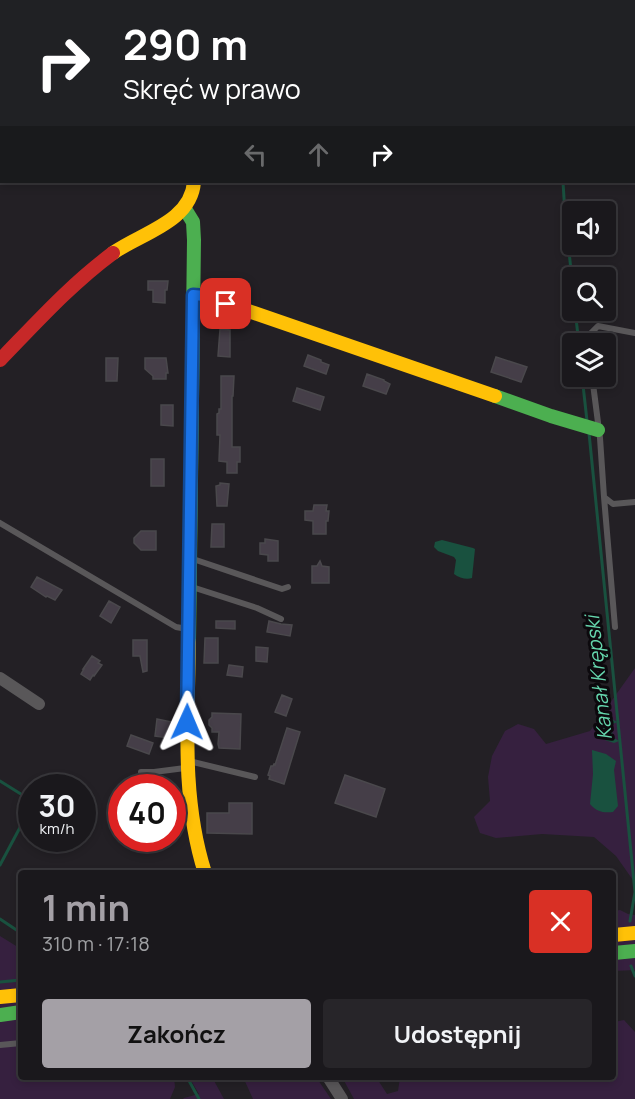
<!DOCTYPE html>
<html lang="pl">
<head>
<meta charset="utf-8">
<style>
	body { margin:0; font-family:Manrope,sans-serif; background:#272529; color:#f1f3f6; height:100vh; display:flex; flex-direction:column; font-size:22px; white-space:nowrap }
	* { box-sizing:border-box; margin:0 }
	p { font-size:20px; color:#9fa0a3 }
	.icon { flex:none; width:33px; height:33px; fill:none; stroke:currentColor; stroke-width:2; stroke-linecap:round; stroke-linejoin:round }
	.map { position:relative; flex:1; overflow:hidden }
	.panel { position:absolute; left:18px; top:870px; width:598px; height:210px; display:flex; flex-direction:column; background:#1a181c; border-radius:6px; box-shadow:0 3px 9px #0003,0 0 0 2px #38373b }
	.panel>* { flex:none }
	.hud { position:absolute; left:0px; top:0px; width:636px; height:183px; box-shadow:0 3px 9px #0003,0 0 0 2px #38373b; background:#202124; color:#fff; overflow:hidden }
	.controls { position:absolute; left:562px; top:201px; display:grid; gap:12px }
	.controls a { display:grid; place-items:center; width:54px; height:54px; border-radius:6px; background:#1a181c; box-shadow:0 3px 9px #0003,0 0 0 2px #38373b; font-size:30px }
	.speed { position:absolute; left:18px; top:774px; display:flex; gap:12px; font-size:30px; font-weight:700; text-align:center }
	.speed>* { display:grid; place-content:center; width:78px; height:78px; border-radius:50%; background:#1a181c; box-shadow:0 3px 9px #0003,0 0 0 2px #38373b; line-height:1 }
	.speed small { font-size:15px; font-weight:400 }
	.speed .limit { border:9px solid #d22; background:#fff; color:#111 }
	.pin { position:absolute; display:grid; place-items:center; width:51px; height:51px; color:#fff; margin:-26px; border-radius:12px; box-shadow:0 3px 9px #0006 }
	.me { position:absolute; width:66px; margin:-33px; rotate:1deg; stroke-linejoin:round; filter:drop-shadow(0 0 4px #0008) }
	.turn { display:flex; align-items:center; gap:21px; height:126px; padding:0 24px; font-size:27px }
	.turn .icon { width:78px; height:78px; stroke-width:2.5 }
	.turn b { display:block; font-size:42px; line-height:51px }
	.lanes { display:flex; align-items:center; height:57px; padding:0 24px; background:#0003; justify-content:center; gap:30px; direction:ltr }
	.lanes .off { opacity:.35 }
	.round { display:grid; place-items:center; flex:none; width:63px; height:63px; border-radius:6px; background:#272529 }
	.summary { display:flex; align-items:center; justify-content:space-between; height:102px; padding:0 24px }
	h1 { font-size:36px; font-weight:700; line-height:45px; color:#a4a0a6 }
	.button { display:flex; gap:12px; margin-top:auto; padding:12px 24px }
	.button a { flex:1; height:69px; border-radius:6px; background:#a4a0a6; color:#111; font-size:24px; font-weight:700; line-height:69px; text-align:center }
	.button a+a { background:#272529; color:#f1f3f6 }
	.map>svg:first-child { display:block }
	.green { fill:#36203f }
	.water { fill:#19513f }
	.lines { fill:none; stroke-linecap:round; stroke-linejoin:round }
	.stream { stroke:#19513f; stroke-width:3 }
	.building { fill:#453e48; stroke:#4a484c; stroke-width:1.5 }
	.lane { stroke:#595759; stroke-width:6 }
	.street { stroke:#595759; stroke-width:12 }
	.fast { stroke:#4caf50; stroke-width:14 }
	.slow { stroke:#ffc107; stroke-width:14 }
	.jam { stroke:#c62828; stroke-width:14 }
	.route-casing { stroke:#114b97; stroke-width:15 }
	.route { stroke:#1a73e8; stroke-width:10 }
	.labels { text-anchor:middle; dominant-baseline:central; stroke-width:6; stroke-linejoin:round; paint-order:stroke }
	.water-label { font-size:20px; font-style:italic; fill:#66d7ae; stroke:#0c090d }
</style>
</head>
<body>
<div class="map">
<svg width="635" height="1099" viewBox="0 0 635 1099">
	<rect width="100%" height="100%" fill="#232025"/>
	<path class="green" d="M635,668V883L616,856L594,837L542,834L496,838L480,833L474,817L490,801L488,777L492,756L505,731L518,724L534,729L546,744L590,731Z
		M620,910L628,914L635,915V970L614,971V911Z
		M0,936L21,949V1077H174L175,1087L170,1099H0Z
		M624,1020L635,1032V1099H354L342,1077H376L387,1094L398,1091L400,1077H614V1022Z
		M189,1077H212L224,1099H183L184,1098L199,1094Z
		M243,1077H316L331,1099H253Z"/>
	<path class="water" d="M442,540L473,548L475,549L472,578C467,580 459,578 454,574L456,560L454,557L438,551L434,547L435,542Z
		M610,718L617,722L613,724L612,732L614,738L619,741L614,743L605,740L602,735V724Z
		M592,750L606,754L616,761L614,770L618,806L613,812C603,813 597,812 590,804L593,774Z"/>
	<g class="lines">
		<path class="stream" d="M556,2V0
			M563,182L565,214L573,289
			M575,310L579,344
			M582,376L587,421
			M589,433L635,892L630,921
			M0,781L32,801
			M0,865L32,805
			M0,919L21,933
			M631,966L635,976
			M0,982L21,980
			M187,1077L199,1099"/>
	</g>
	<path class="building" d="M148,281H168L167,290H165V303L153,302V290H148Z
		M220,329L230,330V357L218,356Z
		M308,355L321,360V362L329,365L326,374L304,366Z
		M496,357L527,367L521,382L491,372Z
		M106,358H118L117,381H106Z
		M145,358H166L168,373H166V379H153V376L145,369Z
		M367,374L384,380V381L390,384L386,394L363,386Z
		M221,376H234L233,396H232V447H240V462H237V473H227V462L219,461L220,435H217V414L219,413V409H221Z
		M297,388L324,397L320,410L293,401Z
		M161,405H173V426L161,425Z
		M151,459H164V486H151Z
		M220,483L229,484L227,506H217L216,486L220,485Z
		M314,505H327L326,511H329L328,521H326V534H313V521L305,520V511H313Z
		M212,524H224V547H211Z
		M141,531H156V550H141L134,543V538Z
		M265,539L278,541V561H268V555L260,554V543H265Z
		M320,561L322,566L329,567V583H312V566H317Z
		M37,577L62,590L55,600L47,596L46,597L31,587Z
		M109,601L120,607L111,623L100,616Z
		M216,621H235V629L216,628Z
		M269,621L281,624L292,625L290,636L267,632Z
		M205,638H218V663H204Z
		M133,640H147V671L143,672L140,656H133Z
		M256,647L268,648L267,662L256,661Z
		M92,656L100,661L98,663L102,665L94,676L93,675L90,680L81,674L84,669H83Z
		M229,665L243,667L242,677L227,675Z
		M282,695L292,699L286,716L275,712Z
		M212,713L241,714L240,749L219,748L218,744L219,732H212V728L209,725V720L212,717Z
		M157,719L172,722L169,738L155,736Z
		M287,728L300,732L284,784L269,779L270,776L268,775L271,766H273L274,764L275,765Z
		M131,735L153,743L149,754L127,746Z
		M345,775L385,789L376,817L335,803Z
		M229,803H252V834L207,833V813H229Z"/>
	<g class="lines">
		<path class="lane" d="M589,344L588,336L598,326L635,333
			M592,376L600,438L604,497L613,504L635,502
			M604,497L615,627
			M0,523L176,627L187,629
			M193,559L282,589L288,587
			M192,587L257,608L281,619
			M189,761L255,777
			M141,772H154L185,768
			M0,1045L21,1043"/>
		<path class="street" d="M196,2V0
			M0,678L39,704
			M328,1077L342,1099"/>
		<path class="fast" d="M185,209L193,222L194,240L189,642
			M495,396L551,416L598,430
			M614,953L635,951
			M0,1015L21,1012"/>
		<path class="slow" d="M113,253C141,233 191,222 194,182
			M193,295L205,296L495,396
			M189,642C188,719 181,798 205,873
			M614,935L635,933
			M0,997L21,995"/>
		<path class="jam" d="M0,360C36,323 71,284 113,253"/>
	</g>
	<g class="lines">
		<defs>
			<path id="route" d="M187,722L193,295L205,296L226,304"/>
		</defs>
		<use href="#route" class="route-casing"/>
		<use href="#route" class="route"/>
	</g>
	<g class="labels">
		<g class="water-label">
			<text transform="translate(598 678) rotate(-96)">Kanał Krępski</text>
		</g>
	</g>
</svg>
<div class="controls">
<a><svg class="icon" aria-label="sound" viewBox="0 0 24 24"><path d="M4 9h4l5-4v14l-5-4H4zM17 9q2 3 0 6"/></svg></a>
<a><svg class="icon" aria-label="search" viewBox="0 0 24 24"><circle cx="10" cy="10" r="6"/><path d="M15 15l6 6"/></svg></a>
<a><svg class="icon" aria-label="layers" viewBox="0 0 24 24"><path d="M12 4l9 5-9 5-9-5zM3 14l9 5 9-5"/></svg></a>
</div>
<div class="speed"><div>30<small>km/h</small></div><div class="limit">40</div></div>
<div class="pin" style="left:226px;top:304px;background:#d93025"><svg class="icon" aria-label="arrive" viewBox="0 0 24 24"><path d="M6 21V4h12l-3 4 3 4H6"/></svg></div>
<svg class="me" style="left:187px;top:722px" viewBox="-20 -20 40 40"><path d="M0-17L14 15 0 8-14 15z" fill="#1a73e8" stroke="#fff" stroke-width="4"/></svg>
<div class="hud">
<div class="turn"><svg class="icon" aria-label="right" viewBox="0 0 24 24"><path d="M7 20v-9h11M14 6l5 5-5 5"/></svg><div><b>290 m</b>Skręć w prawo</div></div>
<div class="lanes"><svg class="icon off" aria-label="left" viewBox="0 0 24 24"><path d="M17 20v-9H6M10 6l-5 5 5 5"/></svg><svg class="icon off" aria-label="ahead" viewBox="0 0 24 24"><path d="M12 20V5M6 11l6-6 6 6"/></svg><svg class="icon" aria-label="right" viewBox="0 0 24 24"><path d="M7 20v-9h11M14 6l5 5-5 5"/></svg></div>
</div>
<section class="panel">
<div class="summary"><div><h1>1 min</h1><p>310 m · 17:18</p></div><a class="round" style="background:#d93025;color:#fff"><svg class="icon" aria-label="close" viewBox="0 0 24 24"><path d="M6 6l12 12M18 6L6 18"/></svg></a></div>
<div class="button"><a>Zakończ</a><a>Udostępnij</a></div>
</section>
</div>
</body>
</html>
